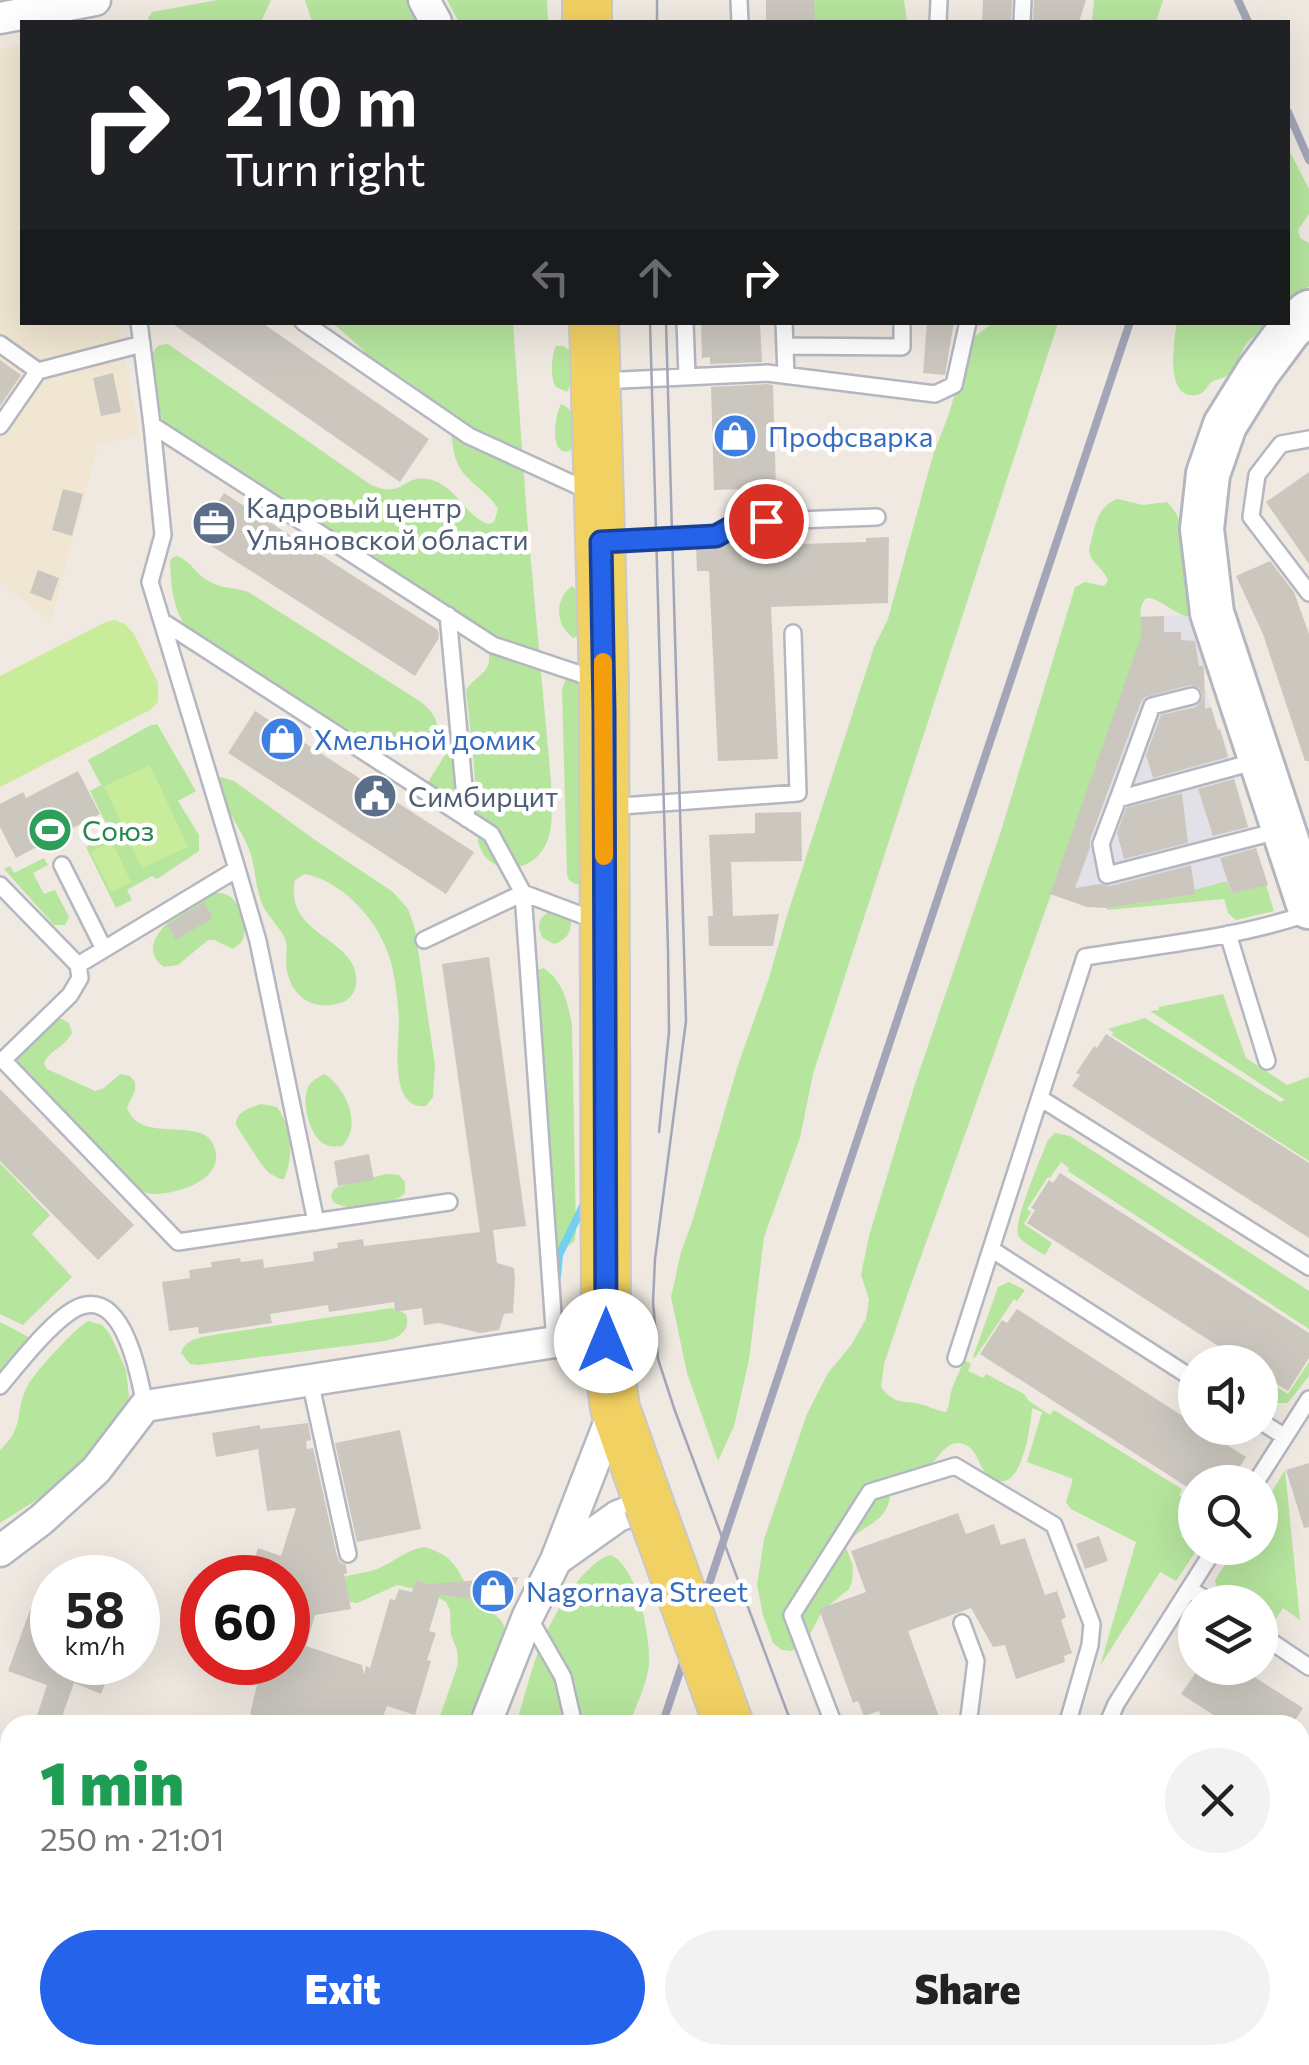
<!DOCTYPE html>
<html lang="en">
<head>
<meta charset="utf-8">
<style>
	body { margin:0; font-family:Commissioner,sans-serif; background:#f2f2f2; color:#222; height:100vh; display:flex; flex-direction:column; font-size:38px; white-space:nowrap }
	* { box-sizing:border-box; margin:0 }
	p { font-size:32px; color:#767676 }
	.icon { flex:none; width:55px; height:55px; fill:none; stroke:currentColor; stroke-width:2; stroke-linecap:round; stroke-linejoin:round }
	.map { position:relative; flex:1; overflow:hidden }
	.details { position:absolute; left:0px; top:1715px; width:1310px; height:350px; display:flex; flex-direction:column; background:#fff; border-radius:30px 30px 0 0; box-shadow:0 10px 40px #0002 }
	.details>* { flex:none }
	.top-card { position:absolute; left:20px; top:20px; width:1270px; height:305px; border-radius:0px; box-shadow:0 10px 40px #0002; background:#202124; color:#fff; overflow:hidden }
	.buttons { position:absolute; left:1178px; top:1345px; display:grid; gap:20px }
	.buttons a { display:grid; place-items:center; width:100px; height:100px; border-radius:50%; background:#fff; box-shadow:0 10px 40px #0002; font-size:50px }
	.speed { position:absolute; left:30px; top:1555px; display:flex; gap:20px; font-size:50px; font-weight:700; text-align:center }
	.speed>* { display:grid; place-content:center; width:130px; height:130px; border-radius:50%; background:#fff; box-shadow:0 10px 40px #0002; line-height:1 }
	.speed small { font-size:25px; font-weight:400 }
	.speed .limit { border:15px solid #d22; background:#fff; color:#111 }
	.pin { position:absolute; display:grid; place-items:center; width:85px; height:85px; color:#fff; margin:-42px; border:5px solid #fff; border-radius:50%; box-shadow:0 2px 10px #0007 }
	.me { position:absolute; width:110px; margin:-55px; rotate:0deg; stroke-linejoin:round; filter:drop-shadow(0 0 8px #0008) }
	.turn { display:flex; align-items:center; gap:35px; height:210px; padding:0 40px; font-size:45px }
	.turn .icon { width:130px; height:130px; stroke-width:2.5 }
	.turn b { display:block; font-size:70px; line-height:85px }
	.lanes { display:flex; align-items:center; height:95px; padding:0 40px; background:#0003; justify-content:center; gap:50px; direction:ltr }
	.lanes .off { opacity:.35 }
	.round { display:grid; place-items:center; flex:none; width:105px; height:105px; border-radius:52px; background:#f2f2f2 }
	.summary { display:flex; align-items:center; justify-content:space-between; height:170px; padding:0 40px }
	h1 { font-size:60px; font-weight:800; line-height:75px; color:#1e9e55 }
	.primary-button { display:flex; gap:20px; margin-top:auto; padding:20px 40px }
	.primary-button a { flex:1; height:115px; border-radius:60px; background:#2563eb; color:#fff; font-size:40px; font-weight:800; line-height:115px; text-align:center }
	.primary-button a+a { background:#f2f2f2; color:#222 }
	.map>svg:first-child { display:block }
	.industrial { fill:#e3e1e8 }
	.education { fill:#f0e6d1 }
	.green { fill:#b6e59e }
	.pitch { fill:#c9ec9a }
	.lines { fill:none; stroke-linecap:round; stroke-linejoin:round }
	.stream { stroke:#75cff0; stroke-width:8 }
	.building { fill:#cbc7bf }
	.lane-casing { stroke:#b4b7c1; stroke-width:20 }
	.street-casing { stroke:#b4b7c1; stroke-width:35 }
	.secondary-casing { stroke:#b4b7c1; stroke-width:48 }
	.primary-casing { stroke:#c9c9c9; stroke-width:52 }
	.lane { stroke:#fff; stroke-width:15 }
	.street { stroke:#fff; stroke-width:30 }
	.secondary { stroke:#fff; stroke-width:42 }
	.primary { stroke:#f2d163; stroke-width:48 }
	.tram { stroke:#a3a6b8; stroke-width:2.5 }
	.rail { stroke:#a3a6b8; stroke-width:8 }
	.primary-bridge-casing { stroke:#c9c9c9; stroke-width:52; stroke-linecap:butt }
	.primary-bridge { stroke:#f2d163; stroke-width:48 }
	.route-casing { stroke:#184099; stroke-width:25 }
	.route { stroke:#2563eb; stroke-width:18 }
	.slow { stroke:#f59e0b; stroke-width:18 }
	.labels { text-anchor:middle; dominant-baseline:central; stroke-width:9; stroke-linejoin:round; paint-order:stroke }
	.shop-label { font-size:28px; fill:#366cbe; stroke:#fff; text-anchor:start }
	.service-label { font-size:28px; fill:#4e5e75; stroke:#fff; text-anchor:start }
	.leisure-label { font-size:28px; fill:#27864d; stroke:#fff; text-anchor:start }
</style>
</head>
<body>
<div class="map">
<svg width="1309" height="2065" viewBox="0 0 1309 2065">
	<rect width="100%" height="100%" fill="#efe9e1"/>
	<path class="industrial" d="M1195,615L1204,666V684L1218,729H1221L1249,828L1268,884L1232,894L1227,881L1195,894L1107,908L1051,894L1049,896L1140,637V616Z"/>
	<path class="education" d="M22,44V322L118,323L140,436L98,444L51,621L0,582V49Z"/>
	<path class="green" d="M217,0H271L261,22H150L148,18L152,12Z
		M305,0H409L423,22H312Z
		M447,0H547L548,22H459Z
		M814,0H904L907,22H812Z
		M1094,0H1163L1156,22H1092Z
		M1288,148L1309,189V214L1298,230L1300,238L1309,243V286L1288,310Z
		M333,323H513L527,518L551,782C551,800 554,822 548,839C537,873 489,881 478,842L474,764L466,690C478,672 495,673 487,647L164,425C160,409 146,365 154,351C158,344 161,345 168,344L371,485C405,500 402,472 432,480C457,487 466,518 489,524L494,522L498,509C490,494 475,487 464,474C451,458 453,439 450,420L373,362L362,349Z
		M993,323H1058L813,1074L800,1138L764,1237L749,1360L734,1426L718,1461L687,1373L671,1297L681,1252L693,1219L738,1065L768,981L786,919L874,647L888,619L933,455L949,414L970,340Z
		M1177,323H1272C1265,329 1254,335 1248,342C1239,352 1239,366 1228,375C1224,378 1218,379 1213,381C1206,385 1206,394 1196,395C1164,400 1174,340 1177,323Z
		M556,346H563L569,350C572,363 574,380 567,392L556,387C550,377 551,357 556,346Z
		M561,404C579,410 576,435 571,450C568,451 565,452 563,451C550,447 556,412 561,404Z
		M1118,499L1143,505L1167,502C1188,522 1181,544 1185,570L1198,583L1192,617C1174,616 1164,599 1146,598C1135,611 1144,624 1143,639L909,1290L884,1364L881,1387C895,1405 901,1400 920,1404C929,1406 937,1411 946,1412C950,1405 949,1398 952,1389C955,1379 961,1370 964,1360L971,1364L968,1371L983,1378L986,1374L1024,1394L1029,1401L1050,1415L1054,1410L1182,1489L1179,1495L1195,1506V1537L1185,1530L1181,1536L1198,1548L1176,1581L1160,1572L1100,1666L1136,1542L1071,1509L1066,1502L1073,1479L1027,1462L1042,1412L1032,1408C1031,1424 1022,1493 995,1480C977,1473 980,1445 959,1443C945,1442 939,1459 929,1465C920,1471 908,1469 900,1476C890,1483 892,1501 885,1511C875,1527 856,1528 846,1547L853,1566L852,1581L849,1589L822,1611L805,1644L792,1651L782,1650L773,1643L763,1615L757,1585L764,1539L807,1414L828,1373L852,1344L866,1319L869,1299L861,1275L869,1236L914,1087L1001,831L1075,587L1085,582L1104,586L1108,581C1105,569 1090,563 1089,550C1094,531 1096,505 1118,499Z
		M177,556C191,561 196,575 210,582C222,589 237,587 250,593L421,702C440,716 445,738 423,751H416L389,738L372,744L352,738L190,634C174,612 171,589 170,562L172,558Z
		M572,586L579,592C580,608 588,628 574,638C555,626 554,599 572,586Z
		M567,676L583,680L585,885L575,884L569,880L567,875L562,689Z
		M157,724L196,791L178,801L199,835V851L157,879L152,876L127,890L132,900L116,908L86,847L111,834L90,791L101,785L88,760L149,726Z
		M452,744L455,803L426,785Z
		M221,777L234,781L315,840L393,892L408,909L415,929L435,1065L433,1097L426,1106C388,1110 399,1043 399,1021C398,1004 396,983 392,966C382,925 347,883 305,874L295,880C283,938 363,938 356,985C354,996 347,1002 336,1004C307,1011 287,990 286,962C286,955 288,947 285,939C280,926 266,916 261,901C255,884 255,865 249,849C239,824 222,806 217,779Z
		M44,858L48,865L33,873L44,894L55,890L69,917L65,925H54L4,869L10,866L14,873Z
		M1227,881L1232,894L1266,885L1274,911L1236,920L1228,913L1224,899L1107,910V908L1194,894V890Z
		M212,893C219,893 223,892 229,896C240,902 246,924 244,936C242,944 239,944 233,949L214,940H208L178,965L164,967C128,941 190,904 212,893Z
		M550,911L570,917C573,931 567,940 554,944L543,938C536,927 538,918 550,911Z
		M543,968C563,980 568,1003 572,1025L576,1232L574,1242L563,1249L554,1244L536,971Z
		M1223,994L1246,1058L1287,1085L1309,1077V1161L1112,1035L1113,1032L1108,1029L1145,1018L1280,1102L1285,1100L1150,1011L1159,1010V1007Z
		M55,1019H62L69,1023L72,1033C65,1047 50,1050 44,1063L47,1069L95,1091L104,1088L120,1074L130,1076L135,1082V1091L127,1107C138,1145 201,1116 213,1144C229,1178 180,1194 154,1194C143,1194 135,1186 127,1180L15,1063L16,1055Z
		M324,1074C346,1087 363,1126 342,1146C333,1147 326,1147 319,1140C308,1129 300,1097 310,1084C313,1080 319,1077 324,1074Z
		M261,1104L277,1107C292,1127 294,1157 284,1179H280L269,1173L261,1164L236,1125C236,1111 250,1108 261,1104Z
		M1055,1133L1070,1136L1309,1291V1329L1068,1171L1069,1168L1061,1162L1050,1178L1048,1177L1027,1209L1031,1212L1024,1224L1052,1243L1045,1255C1037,1250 1022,1243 1018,1235C1013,1223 1042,1155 1048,1140Z
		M0,1163L50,1215L32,1234L72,1277L23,1325L0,1314Z
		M386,1174L399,1175L405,1182V1193C392,1207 350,1213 333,1202L331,1195L335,1188Z
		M1009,1282L1025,1290L1017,1301L1014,1299L975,1358L973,1357L998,1287Z
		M392,1308L406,1314C411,1331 399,1338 385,1341L198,1365L190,1364L181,1353C186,1337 205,1337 219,1334Z
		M88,1321L102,1325L110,1334L126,1370L129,1396L123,1415L81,1472L0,1523V1450C26,1427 14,1409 28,1385C36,1371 73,1330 88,1321Z
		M0,1322L32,1339L0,1376Z
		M1309,1362V1376L1288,1403H1276L1260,1393V1376L1288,1394Z
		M1285,1470L1300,1620L1283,1608L1275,1620L1267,1623L1260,1621V1616L1267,1604L1262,1601L1260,1603C1240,1602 1220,1605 1215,1580L1228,1560L1236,1565L1247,1548H1260V1527L1267,1516L1260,1511Z
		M424,1547C458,1556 457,1573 474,1598C487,1617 508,1611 505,1641L467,1725H437L458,1664L457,1650L451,1635L450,1610L446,1602L429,1592L397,1585L362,1601L356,1603L341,1600L339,1579C352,1573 366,1574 379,1568C396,1561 406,1550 424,1547Z
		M610,1555C637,1564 651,1637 649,1664C647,1684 636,1706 629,1725H515C523,1705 527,1684 534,1664C544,1632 577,1566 610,1555Z
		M0,1848L10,1857V1992L0,1983Z
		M408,2055H518L515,2065H403Z
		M602,2055H713L706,2065H599Z"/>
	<path class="pitch" d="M115,620L125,624L134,634L158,683V702L150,710L0,787V676L106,622Z
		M150,765L188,847L142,868L104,786Z
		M112,842L131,882L111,892L91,852Z"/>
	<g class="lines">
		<path class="stream" d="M557,1276L559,1255L583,1206"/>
	</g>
	<path class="building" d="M766,0H814L815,22H766Z
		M983,0H1012L1011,22H982Z
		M1034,0H1086L1079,22H1033Z
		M170,322H261L429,439L400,482Z
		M701,322H760L762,362L710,364V357L702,358Z
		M927,322H954L945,375L923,373Z
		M0,360L21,375L0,406Z
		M113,373L121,412L101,416L93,378Z
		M767,384L773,385L776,488L714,490L711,387Z
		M1309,472V564L1266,502Z
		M63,489L83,494L72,536L52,530Z
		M224,493L438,630L439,638L415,676L196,536Z
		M889,537L888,603L771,607L778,759L718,761L709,571H697L696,548L717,547L729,542L766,541L767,545L866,542V538Z
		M1270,561L1294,592L1309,634V761H1305L1263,634L1236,576Z
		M38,570L59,578L51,601L30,593Z
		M1164,616V632H1181V640L1195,641L1199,666H1203L1204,669L1205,709L1211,707L1218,730L1220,729L1228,757L1153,778L1146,755L1161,715L1196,707L1202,700L1203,694L1199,688L1190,685L1145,697L1141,702L1090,840V848L1075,888L1100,884L1110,886L1191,865L1195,894L1107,908L1087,907L1047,893L1051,892L1141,637V617Z
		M255,711L474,852L446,894L228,753Z
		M78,771L100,814L16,858L0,827V804L23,792L26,798Z
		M1234,779L1248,827L1213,836L1198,789Z
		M1182,793L1188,843L1124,859L1117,833L1126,808Z
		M801,812L802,861L731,862L733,916L779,914L773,946H709L708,916H713L709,835L755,833V813Z
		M1256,848L1268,885L1232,894L1220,858Z
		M204,902L213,918L176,940L167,925Z
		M489,957L526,1226L493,1230L497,1263L514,1268L515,1278L513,1313L504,1314L499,1330L480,1333L439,1323L424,1325L422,1308L395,1312L394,1302L329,1312L328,1305L270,1314L272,1323L199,1334L198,1327L169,1331L162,1282L190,1278L189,1270L212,1267L211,1262L240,1258L241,1262L263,1259L264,1268L314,1261L313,1252L338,1248L337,1243L363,1239L364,1246L480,1232L442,964Z
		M1106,1034L1309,1163V1238L1072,1086L1080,1075L1076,1073L1094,1046L1097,1048Z
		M0,1089L134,1225L98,1260L0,1161Z
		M369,1154L374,1180L338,1186L334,1161Z
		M1060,1173L1309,1333V1358L1288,1391L1260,1374V1362H1243L1027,1223L1035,1210L1031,1208L1049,1180L1053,1183Z
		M1017,1309L1195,1424V1428H1200L1246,1457L1230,1482H1195V1492L980,1354L1002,1320L1007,1323Z
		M308,1423L311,1440L306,1441L307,1449L313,1448L337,1556L340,1562L346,1565L347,1573L344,1574L351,1609L315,1615L306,1646L362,1665L364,1675L366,1666L370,1668L390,1599L395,1600L399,1589L412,1592L416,1580L428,1584L519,1577L505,1603L440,1595L429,1631L436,1633L427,1660L431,1661L415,1715L387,1706L380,1725H285L250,1714L257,1685L202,1666V1662H288V1578H248L258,1548L281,1556L296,1508L267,1511L258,1449L216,1457L212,1433L260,1425V1429Z
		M400,1430L421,1529L357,1542L335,1443Z
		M1309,1463V1527L1304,1528L1286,1470Z
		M958,1513L966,1534L994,1524L1001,1545L1025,1538L1045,1595L1057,1591L1066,1617L1061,1620L1072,1653L1064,1656L1065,1662L1016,1679L1005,1645L993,1647L971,1608L908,1631L942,1725H883L879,1711L864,1716L858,1701L853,1703L819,1609L866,1592L851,1551Z
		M1099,1536L1108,1561L1085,1569L1076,1544Z
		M30,1610L52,1618V1662H113L101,1694L74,1683L59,1725H34L47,1685L8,1671Z
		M1199,1668H1240L1303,1708L1292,1725H1229L1181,1694Z"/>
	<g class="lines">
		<defs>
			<path id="lane" d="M739,0L740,22
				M938,22L939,0
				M1022,22L1023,0
				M303,322L469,436L591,492
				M685,322L687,376
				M784,322L786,375
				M0,344L38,371L142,344
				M785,346L902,347V322
				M600,381L767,373L935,394L954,385L968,322
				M152,425L493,645L595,679
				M0,426L38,371
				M1309,439L1281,444L1257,475L1251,517L1309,593
				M605,542L716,536L741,522L877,517
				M448,615L467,819
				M162,621L491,834L523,893L424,940
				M1192,696L1152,706L1118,799L1257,761
				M1118,799L1101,844L1107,875L1282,830
				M608,807L798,793L793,633
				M62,865L104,949
				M237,869L258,941L316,1222
				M0,885L78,965L237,869L150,582L163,535L152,425L139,322
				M1228,934L1267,1061
				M78,965L80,978L70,995L3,1060L178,1242L449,1202
				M1040,1098L1309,1267
				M555,1342L523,893L600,922
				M956,1358L991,1249
				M1195,1380L991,1249L1085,957C1159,945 1238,938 1309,913
				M310,1381L348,1554
				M0,1386C17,1366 61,1308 86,1305C126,1298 140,1379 145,1406
				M1260,1421L1285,1437
				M1256,1482L1309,1399
				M1189,1589L1211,1602
				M528,1616L563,1677L574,1725
				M962,1623L976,1661L968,1725
				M1260,1634L1309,1667
				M834,1725L792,1615L870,1492L955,1466L1054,1525L1092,1624L1090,1645L1067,1725
				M1107,1725L1116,1704L1215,1548
				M1300,1996L1309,2002
				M983,2055L987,2065
				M1154,2055L1158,2065"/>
			<path id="street" d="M424,0L436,22
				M0,18L95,0
				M0,1551L41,1520L96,1470L145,1406L555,1342L606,1341
				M556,1560L618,1516L649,1504
				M485,1725L528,1616L556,1560L615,1408
				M367,2065L370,2055
				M728,2065L735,2055"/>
			<path id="secondary" d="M1309,312L1290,329L1258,372L1225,425L1208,474L1202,529L1212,613L1309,907
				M783,2055L784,2065"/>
			<path id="primary" d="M587,0V22
				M594,322L604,682L606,1341L615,1408L649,1504
				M854,2055L858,2065"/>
		</defs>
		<use href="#lane" class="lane-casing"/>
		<use href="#street" class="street-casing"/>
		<use href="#secondary" class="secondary-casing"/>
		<use href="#primary" class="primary-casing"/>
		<use href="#lane" class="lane"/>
		<use href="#street" class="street"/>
		<use href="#secondary" class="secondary"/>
		<use href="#primary" class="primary"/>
		<path class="tram" d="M657,0V22
			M650,322L668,949L669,1032L659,1132
			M666,322L686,1021L655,1259L653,1302L658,1359L675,1411L792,1725
			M927,2055L931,2065"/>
		<path class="rail" d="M1238,0L1248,22
			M1288,112L1309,160
			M662,1725L1130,322
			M549,2065L553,2055"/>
		<defs>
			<path id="primary-bridge" d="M649,1504L729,1725"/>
		</defs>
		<use href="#primary-bridge" class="primary-bridge-casing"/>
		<use href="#primary-bridge" class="primary-bridge"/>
	</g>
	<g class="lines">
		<defs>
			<path id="route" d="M606,1341L604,713L601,542L716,536L741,522L766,521"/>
		</defs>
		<use href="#route" class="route-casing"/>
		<use href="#route" class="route"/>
		<path class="slow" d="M603,662L604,856"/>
	</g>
	<defs>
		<symbol id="shop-disc" viewBox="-11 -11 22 22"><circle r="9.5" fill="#3f7fe0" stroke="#fff"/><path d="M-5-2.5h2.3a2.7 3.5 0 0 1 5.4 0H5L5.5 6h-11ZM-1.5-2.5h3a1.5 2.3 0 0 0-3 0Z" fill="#fff"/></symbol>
		<symbol id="office-disc" viewBox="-11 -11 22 22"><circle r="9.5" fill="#5c6f8a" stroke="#fff"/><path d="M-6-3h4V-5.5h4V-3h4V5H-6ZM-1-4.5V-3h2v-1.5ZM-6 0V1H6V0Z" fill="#fff"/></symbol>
		<symbol id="civic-disc" viewBox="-11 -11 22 22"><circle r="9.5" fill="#5c6f8a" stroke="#fff"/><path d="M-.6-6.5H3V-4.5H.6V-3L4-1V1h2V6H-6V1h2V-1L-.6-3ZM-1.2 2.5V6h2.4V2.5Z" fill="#fff"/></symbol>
		<symbol id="stadium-disc" viewBox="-11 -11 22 22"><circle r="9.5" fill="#2e9e5b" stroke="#fff"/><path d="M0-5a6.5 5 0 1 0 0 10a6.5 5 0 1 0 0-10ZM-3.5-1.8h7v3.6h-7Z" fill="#fff"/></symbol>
	</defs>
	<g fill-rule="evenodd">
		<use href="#shop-disc" x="710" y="411" width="50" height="50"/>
		<use href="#office-disc" x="189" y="498" width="50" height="50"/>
		<use href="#shop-disc" x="257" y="714" width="50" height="50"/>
		<use href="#civic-disc" x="350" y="771" width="50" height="50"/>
		<use href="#stadium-disc" x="25" y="805" width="50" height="50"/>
		<use href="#shop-disc" x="468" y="1566" width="50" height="50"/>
	</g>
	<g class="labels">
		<g class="shop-label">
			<text x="768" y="436">Профсварка</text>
			<text x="314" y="739">Хмельной домик</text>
			<text x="526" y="1591">Nagornaya Street</text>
		</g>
		<g class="service-label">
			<text x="246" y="507">Кадровый центр<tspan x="246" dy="32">Ульяновской области</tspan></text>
			<text x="408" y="796">Симбирцит</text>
		</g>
		<g class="leisure-label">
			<text x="82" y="830">Союз</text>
		</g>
	</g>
</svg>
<div class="buttons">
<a><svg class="icon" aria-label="sound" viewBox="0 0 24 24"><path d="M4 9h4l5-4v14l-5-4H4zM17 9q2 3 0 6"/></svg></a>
<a><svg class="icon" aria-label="search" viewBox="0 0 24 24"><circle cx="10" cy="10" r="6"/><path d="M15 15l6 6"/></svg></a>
<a><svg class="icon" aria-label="layers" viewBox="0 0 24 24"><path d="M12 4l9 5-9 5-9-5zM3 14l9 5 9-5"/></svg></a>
</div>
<div class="speed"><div>58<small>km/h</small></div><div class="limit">60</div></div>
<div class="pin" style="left:766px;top:521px;background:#d93025"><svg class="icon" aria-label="arrive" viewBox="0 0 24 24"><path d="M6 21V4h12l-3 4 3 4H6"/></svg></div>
<svg class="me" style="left:606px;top:1341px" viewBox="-20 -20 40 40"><circle r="19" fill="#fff"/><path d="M0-13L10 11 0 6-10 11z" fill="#2563eb"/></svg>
<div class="top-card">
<div class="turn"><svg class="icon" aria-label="right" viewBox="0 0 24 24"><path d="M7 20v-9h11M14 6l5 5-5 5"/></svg><div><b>210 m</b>Turn right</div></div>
<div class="lanes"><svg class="icon off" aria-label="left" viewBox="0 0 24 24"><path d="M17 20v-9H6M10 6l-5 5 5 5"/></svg><svg class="icon off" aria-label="ahead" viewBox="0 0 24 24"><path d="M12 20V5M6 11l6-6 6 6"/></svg><svg class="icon" aria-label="right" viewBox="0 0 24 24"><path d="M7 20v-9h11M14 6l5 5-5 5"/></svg></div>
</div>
<section class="details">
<div class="summary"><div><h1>1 min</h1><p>250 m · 21:01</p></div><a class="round"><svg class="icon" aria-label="close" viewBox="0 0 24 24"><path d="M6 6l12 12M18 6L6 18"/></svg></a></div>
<div class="primary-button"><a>Exit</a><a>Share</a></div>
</section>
</div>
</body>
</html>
